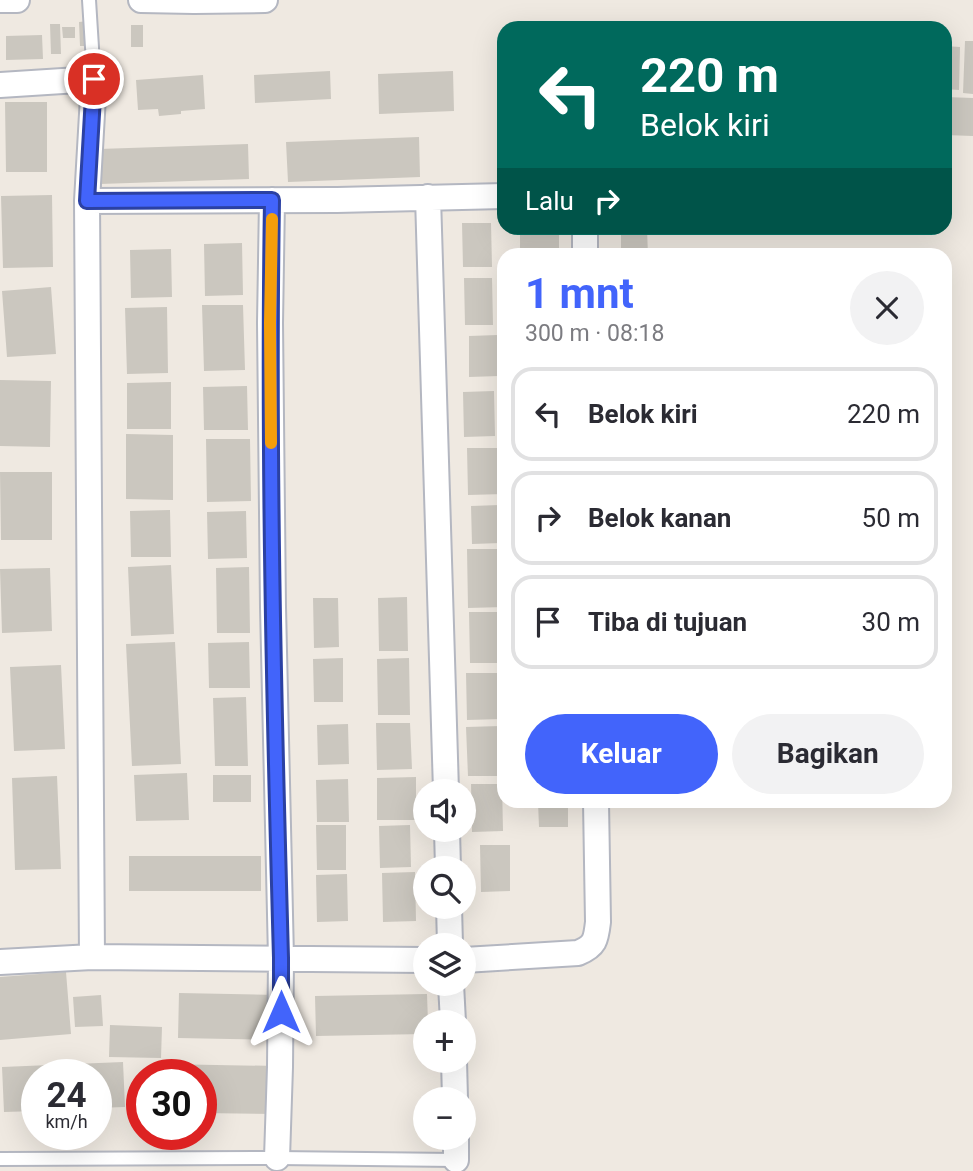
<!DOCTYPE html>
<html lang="id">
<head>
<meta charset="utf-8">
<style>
	body { margin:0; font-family:Roboto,sans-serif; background:#f2f2f3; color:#2b2b33; height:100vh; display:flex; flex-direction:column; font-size:26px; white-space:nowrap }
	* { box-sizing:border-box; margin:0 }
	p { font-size:23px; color:#7c7c81 }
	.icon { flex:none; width:38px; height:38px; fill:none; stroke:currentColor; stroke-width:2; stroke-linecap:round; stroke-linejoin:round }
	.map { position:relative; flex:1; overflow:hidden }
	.drawer { position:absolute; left:497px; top:248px; width:455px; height:560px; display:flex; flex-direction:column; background:#fff; border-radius:21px; box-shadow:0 7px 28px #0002 }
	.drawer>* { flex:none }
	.top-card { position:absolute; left:497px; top:21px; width:455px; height:214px; border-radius:21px; box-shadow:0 7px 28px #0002; background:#00695c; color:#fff; overflow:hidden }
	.controls { position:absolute; left:413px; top:779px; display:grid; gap:14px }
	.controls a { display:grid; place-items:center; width:63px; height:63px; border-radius:50%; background:#fff; box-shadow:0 7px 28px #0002; font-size:35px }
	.speed { position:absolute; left:21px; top:1059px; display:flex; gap:14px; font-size:35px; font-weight:700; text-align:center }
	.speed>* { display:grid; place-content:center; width:91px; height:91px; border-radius:50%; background:#fff; box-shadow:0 7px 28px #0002; line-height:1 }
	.speed small { font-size:18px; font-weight:400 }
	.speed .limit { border:10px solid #d22; background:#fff; color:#111 }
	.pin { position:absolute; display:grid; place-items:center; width:60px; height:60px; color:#fff; margin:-30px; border:4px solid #fff; border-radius:50%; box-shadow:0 2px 7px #0007 }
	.me { position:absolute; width:77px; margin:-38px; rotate:0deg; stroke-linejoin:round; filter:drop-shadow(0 0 5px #0008) }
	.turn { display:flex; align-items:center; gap:24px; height:147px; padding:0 28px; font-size:32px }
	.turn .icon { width:91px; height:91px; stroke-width:2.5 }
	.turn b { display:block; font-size:49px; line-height:60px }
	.then { display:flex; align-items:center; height:66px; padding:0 28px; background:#0003; gap:14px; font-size:26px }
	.round { display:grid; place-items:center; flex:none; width:74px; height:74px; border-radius:37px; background:#f2f2f3 }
	.overview { display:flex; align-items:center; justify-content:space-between; height:119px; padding:0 28px }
	h1 { font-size:42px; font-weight:700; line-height:52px; color:#4264fb }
	.primary-button { display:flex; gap:14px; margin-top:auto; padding:14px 28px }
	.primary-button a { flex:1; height:80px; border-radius:42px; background:#4264fb; color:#fff; font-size:28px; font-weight:700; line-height:80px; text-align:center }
	.primary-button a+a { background:#f2f2f3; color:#2b2b33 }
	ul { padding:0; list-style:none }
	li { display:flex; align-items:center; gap:21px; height:94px; margin:0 14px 10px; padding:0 14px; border:4px solid #e1e1e2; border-radius:21px }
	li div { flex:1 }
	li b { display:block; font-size:26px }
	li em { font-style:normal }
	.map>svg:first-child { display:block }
	.building { fill:#cbc7bf }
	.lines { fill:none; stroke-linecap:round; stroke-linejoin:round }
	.service-casing { stroke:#b4b7c1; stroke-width:16 }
	.minor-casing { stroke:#b4b7c1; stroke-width:28 }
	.service { stroke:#fff; stroke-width:12 }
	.minor { stroke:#fff; stroke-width:24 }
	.route-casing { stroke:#2b41a3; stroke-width:18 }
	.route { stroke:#4264fb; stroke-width:12 }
	.slow { stroke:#f59e0b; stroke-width:12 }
</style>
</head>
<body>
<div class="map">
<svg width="973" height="1171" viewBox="0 0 973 1171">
	<rect width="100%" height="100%" fill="#efe9e1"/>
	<path class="building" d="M88,21L89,46H80L79,22Z
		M50,24H60L61,54H51Z
		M131,25H143V47H131Z
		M62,27H75V38H63Z
		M42,35L43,59L6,60V36Z
		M965,41H973V94L963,93Z
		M945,46L960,47L959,90L945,89Z
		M330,71L331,99L255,103L254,75Z
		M453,71L454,111L379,114L378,74Z
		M203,75L205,109L181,111V114L159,116L158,109L138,110L136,80Z
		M945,97L973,98V136L945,135Z
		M5,102H47V172H6Z
		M419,137L420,177L288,182L286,142Z
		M248,144L249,179L100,184L99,149Z
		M52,195L53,267L3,268L1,196Z
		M462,223H491L492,267H463Z
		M520,228H559V256H520Z
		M621,228H647L648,256H621Z
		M242,243L243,295L205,296L204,244Z
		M171,249L172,297L131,298L130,250Z
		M464,278H492L493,325H465Z
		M51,287L56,354L7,357L2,291Z
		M202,305H243L245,370L204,371Z
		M167,307L168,373L127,374L125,308Z
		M498,335L499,376L469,377V336Z
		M0,380L51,381L50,447L0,446Z
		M171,382V429H127V383Z
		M247,386L248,430H204L203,387Z
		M494,391L495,436L464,437L463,392Z
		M126,434L173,435V500L126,499Z
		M206,439H250L251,501L207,502Z
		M467,448H504V494L468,495Z
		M0,472H52V540H1Z
		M500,505L501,543L472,544L471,506Z
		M170,510L171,557H131L130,511Z
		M246,511L247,558L208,559L207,512Z
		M467,549H503L504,607L468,608Z
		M171,565L174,634L131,636L128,567Z
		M249,567L250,633H217L216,568Z
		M50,568L52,631L2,633L0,569Z
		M407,597L408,651H379L378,598Z
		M313,598H338L339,647L314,648Z
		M469,612H500L501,663H470Z
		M175,642L181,764L132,766L126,644Z
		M249,642L250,688H209L208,643Z
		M343,658V702H314L313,659Z
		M409,658L410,715H378L377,659Z
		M61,665L65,749L14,751L10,667Z
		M466,673H501L502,719L467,720Z
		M246,697L248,766H215L213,698Z
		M376,723H410L412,769L377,770Z
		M348,724L349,764L318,765L317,725Z
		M501,726L503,776H468L466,727Z
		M187,773L189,820L136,821L134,775Z
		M213,775H251V802H213Z
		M57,776L61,869L15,870L12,778Z
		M416,777V820H377V778Z
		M348,779L349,822H317L316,780Z
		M471,784H502L503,831L472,832Z
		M538,802H568V827H539Z
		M316,825H346V870H317Z
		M410,825L411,867L380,868L379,826Z
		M480,845H510V891L481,892Z
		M129,856H261V891H129Z
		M415,872L416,921L383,922L382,873Z
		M347,874L348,921L317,922L316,875Z
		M66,972L71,1034L0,1040V977Z
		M179,993L277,995L276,1040L178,1038Z
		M427,994L428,1022H425V1034L316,1036L315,996Z
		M101,995L103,1026L75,1027L73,997Z
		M110,1025L162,1027L161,1058L109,1057Z
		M123,1062L125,1107L96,1108V1074H37V1111L4,1112L2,1067Z
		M162,1064L277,1066L276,1114L201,1113V1074H162Z"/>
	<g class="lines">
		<defs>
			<path id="service" d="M89,0L94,79
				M0,1159L277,1158L456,1160V1162"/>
			<path id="minor" d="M0,0H17
				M141,0L194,1L265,0
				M0,85L94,79L87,201L92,957
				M428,197L446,791
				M272,200L270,323L273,607L281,958L280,1067L277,1158
				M87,201L337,200L504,196
				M585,228V256
				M447,830L448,868
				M449,906L450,945
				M464,960L578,953C595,946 596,940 598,922L596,802
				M0,962L92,957L425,960
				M451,984L453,1022
				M454,1060L455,1099
				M456,1138V1160"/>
		</defs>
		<use href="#service" class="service-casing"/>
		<use href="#minor" class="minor-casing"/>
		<use href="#service" class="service"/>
		<use href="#minor" class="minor"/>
	</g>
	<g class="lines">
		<defs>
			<path id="route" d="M94,79L87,201L272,200C268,453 274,706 281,958V1012"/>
		</defs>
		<use href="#route" class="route-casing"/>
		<use href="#route" class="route"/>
		<path class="slow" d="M271,443L270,323L272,219"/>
	</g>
</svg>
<div class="controls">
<a><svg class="icon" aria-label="sound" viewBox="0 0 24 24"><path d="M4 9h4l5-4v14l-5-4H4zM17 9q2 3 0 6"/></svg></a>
<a><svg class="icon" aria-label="search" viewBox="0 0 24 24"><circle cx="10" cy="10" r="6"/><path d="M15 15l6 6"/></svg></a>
<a><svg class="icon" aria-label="layers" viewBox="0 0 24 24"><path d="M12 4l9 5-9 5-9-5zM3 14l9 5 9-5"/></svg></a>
<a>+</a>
<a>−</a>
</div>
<div class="speed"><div>24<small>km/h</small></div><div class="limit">30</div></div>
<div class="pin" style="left:94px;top:79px;background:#d93025"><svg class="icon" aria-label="arrive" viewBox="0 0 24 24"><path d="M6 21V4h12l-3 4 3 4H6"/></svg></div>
<svg class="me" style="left:281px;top:1012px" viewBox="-20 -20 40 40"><path d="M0-17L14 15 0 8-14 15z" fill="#4264fb" stroke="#fff" stroke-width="4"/></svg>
<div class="top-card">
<div class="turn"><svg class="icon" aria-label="left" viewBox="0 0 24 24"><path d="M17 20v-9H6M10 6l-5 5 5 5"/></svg><div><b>220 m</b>Belok kiri</div></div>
<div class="then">Lalu<svg class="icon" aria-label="right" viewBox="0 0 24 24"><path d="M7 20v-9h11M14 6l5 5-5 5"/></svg></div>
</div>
<section class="drawer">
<div class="overview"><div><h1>1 mnt</h1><p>300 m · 08:18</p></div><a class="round"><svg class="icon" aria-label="close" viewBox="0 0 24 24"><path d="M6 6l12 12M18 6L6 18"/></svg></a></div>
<ul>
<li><svg class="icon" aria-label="left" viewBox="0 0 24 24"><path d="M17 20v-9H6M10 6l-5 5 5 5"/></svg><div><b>Belok kiri</b></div><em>220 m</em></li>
<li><svg class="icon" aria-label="right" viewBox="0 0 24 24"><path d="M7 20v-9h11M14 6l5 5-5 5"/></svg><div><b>Belok kanan</b></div><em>50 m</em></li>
<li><svg class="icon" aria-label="arrive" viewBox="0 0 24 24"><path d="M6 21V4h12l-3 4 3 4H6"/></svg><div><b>Tiba di tujuan</b></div><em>30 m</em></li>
</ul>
<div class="primary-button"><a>Keluar</a><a>Bagikan</a></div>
</section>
</div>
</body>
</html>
